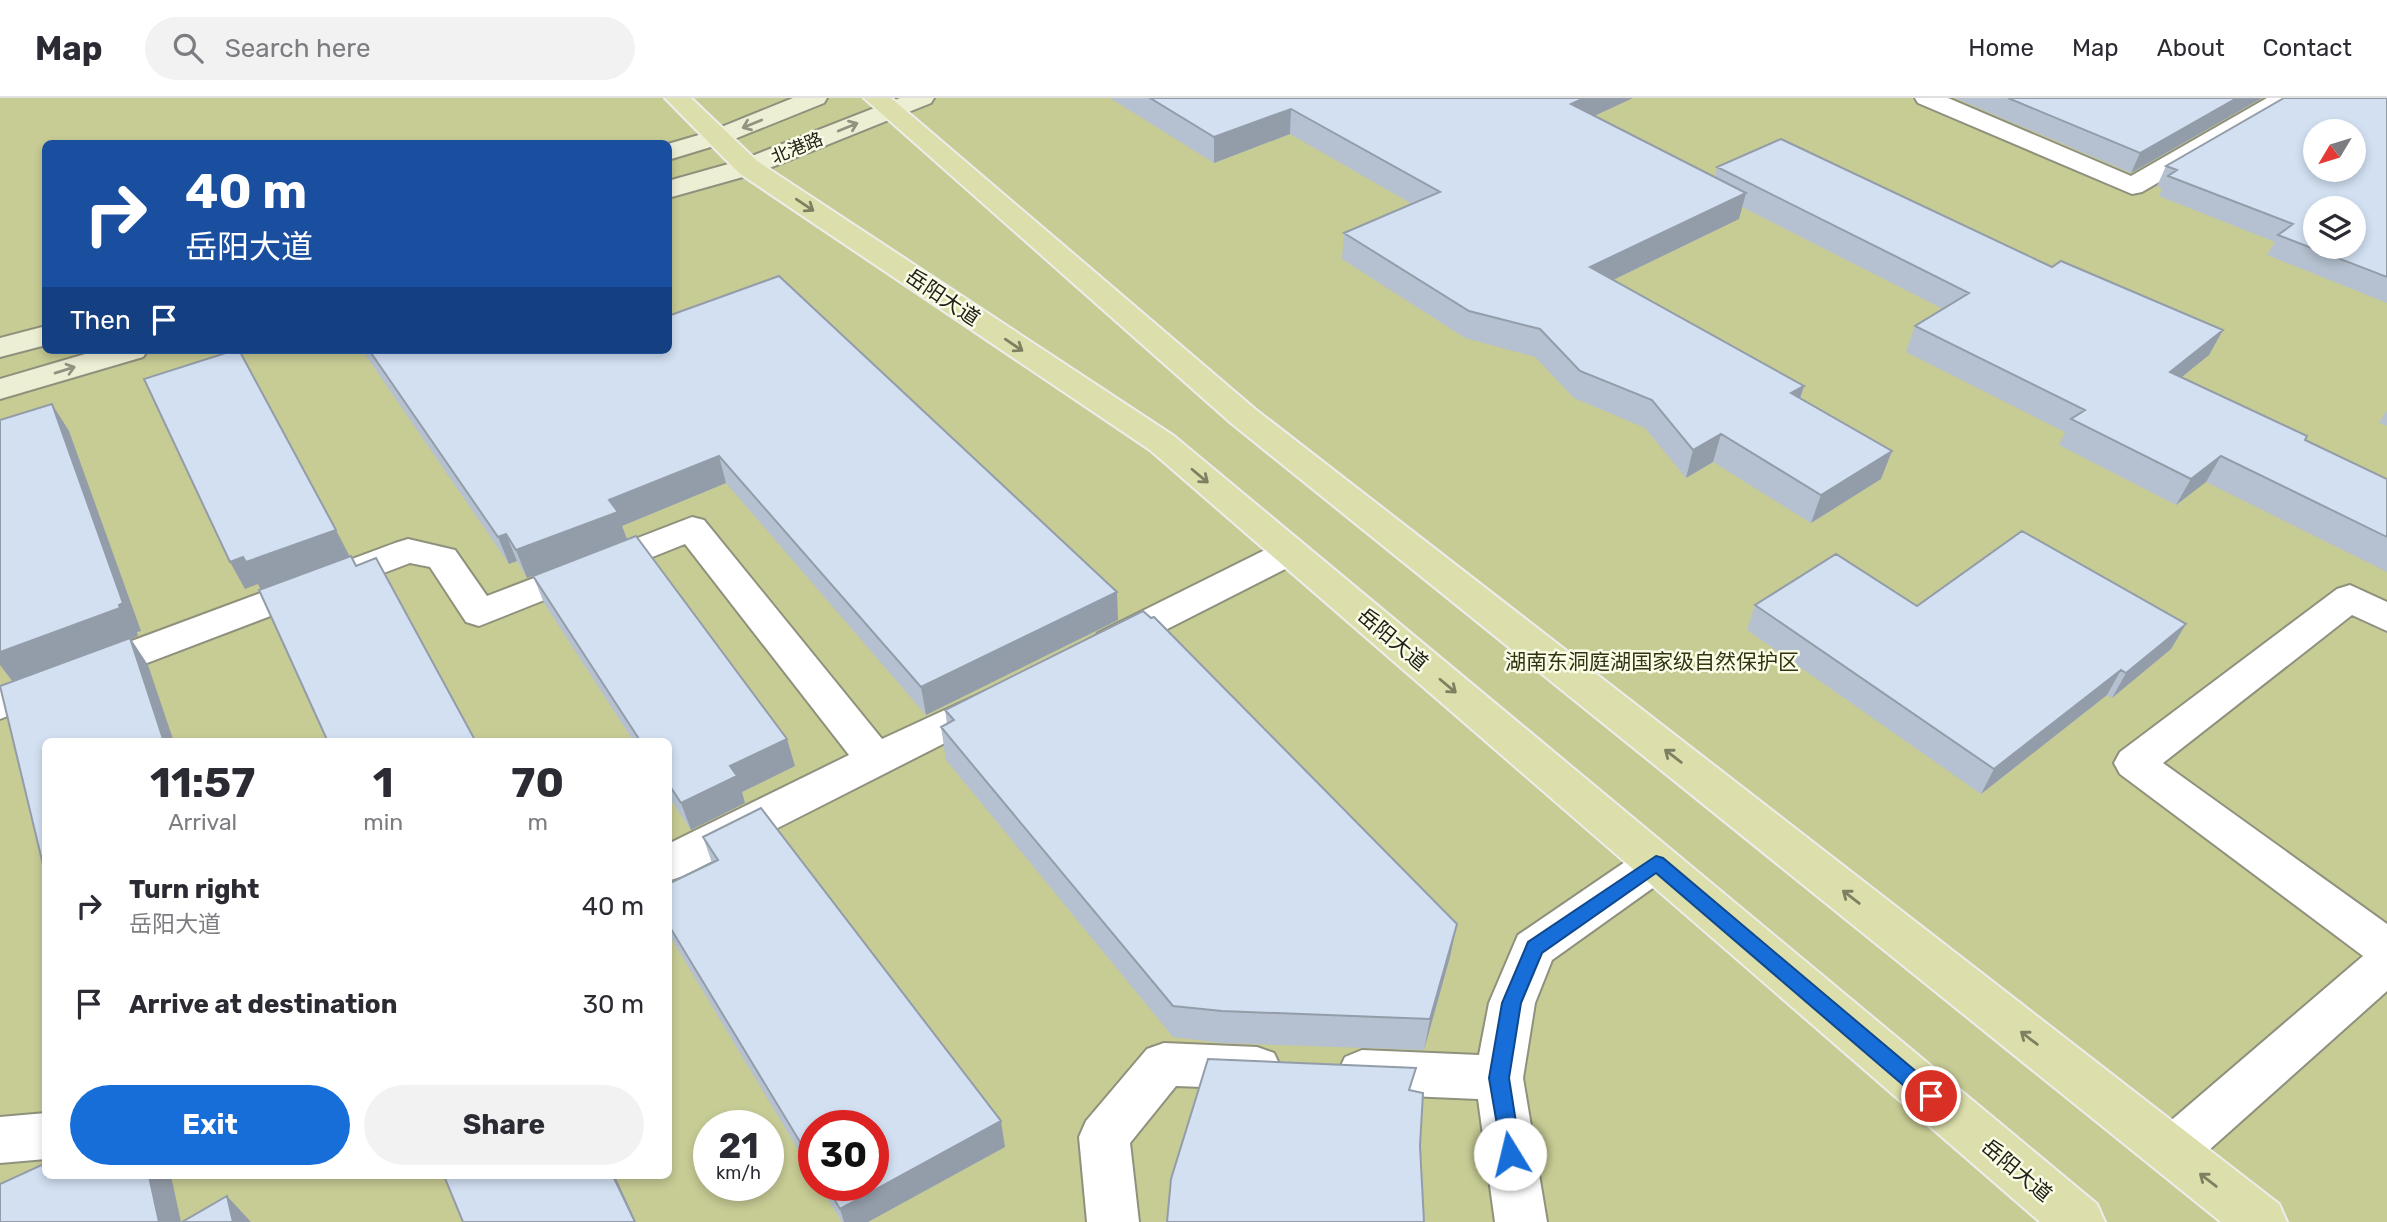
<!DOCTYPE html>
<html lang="en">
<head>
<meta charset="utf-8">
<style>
	body { margin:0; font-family:Rubik,"Noto Sans SC",sans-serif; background:#f2f2f3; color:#2b2b33; height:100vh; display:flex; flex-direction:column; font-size:26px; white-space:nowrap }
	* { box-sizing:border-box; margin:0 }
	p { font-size:23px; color:#7c7c81 }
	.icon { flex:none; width:38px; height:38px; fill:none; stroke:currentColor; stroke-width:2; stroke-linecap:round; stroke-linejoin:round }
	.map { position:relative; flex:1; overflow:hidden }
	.sheet { position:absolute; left:42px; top:640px; width:630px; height:441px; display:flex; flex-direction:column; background:#fff; border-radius:10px; box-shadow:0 4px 10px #0003 }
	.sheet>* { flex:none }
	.top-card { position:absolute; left:42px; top:42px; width:630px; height:214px; border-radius:10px; box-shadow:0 4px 10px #0003; background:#1a4fa0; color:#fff; overflow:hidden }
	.needle { width:46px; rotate:232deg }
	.tools { position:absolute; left:2303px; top:21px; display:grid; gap:14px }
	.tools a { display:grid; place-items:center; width:63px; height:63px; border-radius:50%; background:#fff; box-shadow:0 4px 10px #0003; font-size:35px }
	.speed { position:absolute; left:693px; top:1012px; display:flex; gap:14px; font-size:35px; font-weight:700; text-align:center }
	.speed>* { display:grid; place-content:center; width:91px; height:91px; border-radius:50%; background:#fff; box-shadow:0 4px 10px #0003; line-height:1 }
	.speed small { font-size:18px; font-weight:400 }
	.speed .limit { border:10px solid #d22; background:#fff; color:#111 }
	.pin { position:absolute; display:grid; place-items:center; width:60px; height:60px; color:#fff; margin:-30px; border:4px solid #fff; border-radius:50%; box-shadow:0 2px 7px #0007 }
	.me { position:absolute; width:77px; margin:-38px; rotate:351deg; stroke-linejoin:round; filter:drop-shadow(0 0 5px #0008) }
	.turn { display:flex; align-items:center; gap:24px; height:147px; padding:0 28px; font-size:32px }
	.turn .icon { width:91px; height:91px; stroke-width:2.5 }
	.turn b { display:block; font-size:49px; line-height:60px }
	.then { display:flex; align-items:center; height:66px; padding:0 28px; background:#0003; gap:14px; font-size:26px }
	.eta { display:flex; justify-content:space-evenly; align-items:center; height:119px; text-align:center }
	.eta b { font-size:42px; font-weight:700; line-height:49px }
	.cta { display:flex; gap:14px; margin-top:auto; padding:14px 28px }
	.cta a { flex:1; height:80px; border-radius:42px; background:#176ed8; color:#fff; font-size:28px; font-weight:700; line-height:80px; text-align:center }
	.cta a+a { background:#f2f2f3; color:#2b2b33 }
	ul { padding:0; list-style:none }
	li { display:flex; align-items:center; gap:21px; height:98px; padding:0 28px }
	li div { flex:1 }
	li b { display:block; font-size:26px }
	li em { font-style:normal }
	header { display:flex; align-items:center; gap:42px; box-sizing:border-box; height:98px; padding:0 35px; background:#fff; border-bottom:2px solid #e1e1e2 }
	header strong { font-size:33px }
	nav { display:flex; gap:38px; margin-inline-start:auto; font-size:24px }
	.search { width:490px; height:63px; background:#f2f2f3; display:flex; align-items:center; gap:18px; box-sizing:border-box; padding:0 24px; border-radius:38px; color:#7c7c81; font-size:26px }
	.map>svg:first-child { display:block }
	.green { fill:#c7cb94; fill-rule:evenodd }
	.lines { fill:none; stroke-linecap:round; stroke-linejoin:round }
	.minor-casing { stroke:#8f917d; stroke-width:4 }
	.secondary-casing { stroke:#8f917d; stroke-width:4 }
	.primary-casing { stroke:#ededed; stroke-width:4 }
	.minor { fill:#fff; fill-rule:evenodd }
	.secondary { fill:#edefd5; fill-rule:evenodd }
	.primary { fill:#dcdfab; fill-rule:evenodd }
	.wall { fill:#b5c1d0 }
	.shaded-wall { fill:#939da9 }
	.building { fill:#d2e0f2; stroke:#939da9; stroke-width:2; fill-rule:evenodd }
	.oneway { stroke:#919280 }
	.oneway2 { stroke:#7e8062 }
	.route { fill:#176ed8; stroke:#0f488c; stroke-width:2 }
	.labels { text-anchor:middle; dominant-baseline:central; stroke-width:5; stroke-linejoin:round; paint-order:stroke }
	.far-street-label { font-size:18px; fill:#202119; stroke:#fafce6 }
	.street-label { font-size:21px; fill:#202119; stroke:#fafce6 }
	.park-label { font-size:21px; fill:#313311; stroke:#fafce6 }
</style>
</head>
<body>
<header>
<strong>Map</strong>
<div class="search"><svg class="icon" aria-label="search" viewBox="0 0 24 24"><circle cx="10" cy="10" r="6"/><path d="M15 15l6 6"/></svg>Search here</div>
<nav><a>Home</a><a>Map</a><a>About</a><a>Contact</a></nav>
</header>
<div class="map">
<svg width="2387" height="1124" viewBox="0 0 2387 1124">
	<rect width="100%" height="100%" fill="#fafce6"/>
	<path class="green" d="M0,0H2387V1124H0ZM2315,33H2354V72H2315ZM46,46H668V252H46ZM2315,110H2354V149H2315ZM46,644H668V1078H46ZM709,1027H768V1087H709ZM814,1027H873V1087H814Z"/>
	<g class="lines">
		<defs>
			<path id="minor" d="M1915,0H1948L2131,78L2267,0H2297L2294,5L2142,94L2132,96L1918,5Z
				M692,419L704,422L882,641L988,592L1002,596L1008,606L1002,616L683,778L668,783V746L849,657L685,446L479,528L466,524L430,469L410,465L0,621V592L395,445L408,441L455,452L487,498Z
				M1290,442L1303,446L1308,454L1303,462L1124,553L1111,557L1098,553L1092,544L1098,535L1277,446Z
				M2350,487L2387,504V533L2352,517L2163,665L2387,826V893L2190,1069L2172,1076L2154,1069L2147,1053L2154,1037L2363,858L2120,676L2114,665L2120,654L2337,491Z
				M1656,748L1671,753L1678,765L1671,777L1552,862L1535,905L1523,980L1547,1124H1495L1478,1001L1362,996L1345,989L1338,974L1345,959L1362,952L1479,957L1489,905L1518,837L1641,753Z
				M1164,945L1257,949L1274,955L1281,970L1274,985L1257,991L1176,988L1130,1045L1139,1124H1087L1079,1039L1086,1023L1147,951Z
				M46,1015V1061L0,1065V1019Z"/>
			<path id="secondary" d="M793,0H827L824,5L727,44L668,62V46L709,34Z
				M900,0H934L931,5L757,75L668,100V83L739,63Z
				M46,228V247L0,259V240Z
				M99,252H148L143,259L0,301V281Z"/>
			<path id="primary" d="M665,0H691L757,63L1174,338L2097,1106L2105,1124H2040L1150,352L739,75Z
				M864,0H891L1255,311L2279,1106L2287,1124H2221L1231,325Z"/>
		</defs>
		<use href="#minor" class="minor-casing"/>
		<use href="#secondary" class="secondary-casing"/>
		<use href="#primary" class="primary-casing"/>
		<use href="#minor" class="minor"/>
		<use href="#secondary" class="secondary"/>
		<use href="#primary" class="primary"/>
	</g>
	<path class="wall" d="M1110,0H1633L1594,18L1715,79L1717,69L2052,169L2223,232L2209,257L2182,279L2305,342L2387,381V474L2206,384L2176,407L2059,347L2065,334L1906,254L1915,228L1943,211L1742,109L1739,121L1613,182L1804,288L1800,301L1892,353L1881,381L1811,425L1713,364L1686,380L1645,330L1574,300L1535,259L1465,240L1342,161L1344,135L1412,106L1290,36L1214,65Z
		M1955,0H2262L2131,75Z
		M2387,0V205L2267,157L2275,144L2159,98L2162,91L2157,88L2166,68Z
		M362,252H668L1118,522L926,617L726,385L622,428L627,441L795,668L742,694L745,705L691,732L668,698V644H634L544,505L533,478L542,474L527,480L517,463L509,466Z
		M2387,312V328L2379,325Z
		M1755,507L1917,508L2171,551L2112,600L2107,597L1981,696L1747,532Z
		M945,612L1450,859L1424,952L1222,945L1173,939L946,662L941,629L947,626Z
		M703,739L1005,1049L868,1124H842L819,1087H873L814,1027V1078L668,835V786L712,765Z"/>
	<path class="shaded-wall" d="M1584,0H1633L1566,31L1571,6Z
		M2237,0H2262L2131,75L2140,55Z
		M1291,11L1290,36L1214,65V39Z
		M1746,95L1739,121L1584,196L1590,169Z
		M2223,232L2209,257L2157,299L2170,274Z
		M1804,288L1795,315L1791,295Z
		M52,306L69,333L141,533L137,534L138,538L131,541L148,567L174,644H164L13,584L0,567V554L119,507Z
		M1721,336L1713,364L1686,380L1693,352Z
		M1892,353L1881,381L1811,425L1821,397Z
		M719,358L726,385L622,428L627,441L527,480L516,452L609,402Z
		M2221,358L2206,384L2176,407L2191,381Z
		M336,432L350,459L261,492L258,486L245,491L230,464L243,459Z
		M506,436L517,463L509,466L498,439Z
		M1117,494L1118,522L926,617L921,589Z
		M2186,526L2171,551L2112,600L2126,575Z
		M2121,572L2107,597L1981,696L1994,671Z
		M787,641L795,668L742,694L745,705L691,732L681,705L730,668Z
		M1457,826L1450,859L1424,952L1430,921Z
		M1001,1023L1005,1049L868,1124H844L840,1111Z
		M149,1078H171L181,1124H159Z
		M613,1078H615L636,1124H635Z
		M227,1098L251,1124H233Z"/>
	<path class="building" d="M1150,0H1584L1571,6L1746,95L1590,169L1804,288L1791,295L1892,353L1821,397L1721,336L1693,352L1652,302L1580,273L1540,231L1469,213L1344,135L1440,94L1291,11L1214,39Z
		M2008,0H2237L2140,55Z
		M2284,0H2387V179L2278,137L2293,126L2168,78L2177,72L2166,68ZM2315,33H2354V72H2315ZM2315,110H2354V149H2315Z
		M1781,41L2052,169L2061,163L2223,232L2170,274L2307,338L2305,342L2387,381V439L2221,358L2191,381L2071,321L2085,312L1915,228L1969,195L1717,69Z
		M779,178L1117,494L921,589L719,358L609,402L618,414L516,452L506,436L498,439L369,252H668V218Z
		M235,252H239L336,432L246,464L243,459L230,464L144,281Z
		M52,306L123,505L119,507L120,510L0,554V322Z
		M2022,433L2186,526L2126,575L2121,572L1994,671L1755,507L1836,456L1917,508Z
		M636,438L787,641L730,668L737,678L681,705L668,685V644H641L533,478Z
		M351,458L356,468L376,460L476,644H328L259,492Z
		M1143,513L1151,520L1154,519L1457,826L1430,921L1222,913L1173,908L941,629L954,622L945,612Z
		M130,540L164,644H46V779L0,588Z
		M761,710L1001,1023L840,1111L826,1087H873V1027H814V1067L668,826V786L718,762L703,739Z
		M1208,961L1416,970L1409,992L1423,995L1420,1048L1424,1124H1167L1171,1081Z
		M46,1065V1078H149L159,1124H0V1086Z
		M444,1078H613L635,1124H463Z
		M227,1098L233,1124H182Z"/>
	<defs><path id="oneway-shaft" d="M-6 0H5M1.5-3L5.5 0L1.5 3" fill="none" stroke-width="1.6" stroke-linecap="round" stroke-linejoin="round" transform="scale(1.75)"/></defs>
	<g class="oneway">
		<use href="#oneway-shaft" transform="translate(752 26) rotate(158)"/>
		<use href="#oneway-shaft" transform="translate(848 29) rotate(-22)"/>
		<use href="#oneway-shaft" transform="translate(65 272) rotate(-17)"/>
	</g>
	<g class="oneway2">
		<use href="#oneway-shaft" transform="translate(805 107) rotate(34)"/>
		<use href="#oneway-shaft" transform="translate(1014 247) rotate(34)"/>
		<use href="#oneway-shaft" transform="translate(1200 378) rotate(40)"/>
		<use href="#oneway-shaft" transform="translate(1448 588) rotate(40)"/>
		<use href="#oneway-shaft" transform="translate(1673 658) rotate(-142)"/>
		<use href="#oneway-shaft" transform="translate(1851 799) rotate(-142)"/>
		<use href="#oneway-shaft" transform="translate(2029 940) rotate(-142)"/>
		<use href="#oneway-shaft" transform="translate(2208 1082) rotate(-142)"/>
	</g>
	<path class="route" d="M1656,758L1663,760L1938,992L1941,998L1938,1005L1931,1008L1924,1005L1656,775L1542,855L1521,905L1509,980L1521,1056L1518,1062L1510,1065L1503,1062L1489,980L1502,905L1528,844Z"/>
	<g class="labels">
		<g class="far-street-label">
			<text transform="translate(797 50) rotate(-22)">北港路</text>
		</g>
		<g class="street-label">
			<text transform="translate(943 199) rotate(34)">岳阳大道</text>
			<text transform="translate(1393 541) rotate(40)">岳阳大道</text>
			<text transform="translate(2017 1072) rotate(40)">岳阳大道</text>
		</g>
		<g class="park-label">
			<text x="1652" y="563">湖南东洞庭湖国家级自然保护区</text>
		</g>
	</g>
</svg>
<div class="tools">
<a><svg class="needle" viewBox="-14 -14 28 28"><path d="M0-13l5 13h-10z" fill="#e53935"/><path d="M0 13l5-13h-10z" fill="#7c7c81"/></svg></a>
<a><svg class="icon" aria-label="layers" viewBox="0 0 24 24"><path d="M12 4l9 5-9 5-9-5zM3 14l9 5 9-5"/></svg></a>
</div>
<div class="speed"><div>21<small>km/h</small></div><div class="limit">30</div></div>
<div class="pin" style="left:1931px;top:998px;background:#d93025"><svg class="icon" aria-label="arrive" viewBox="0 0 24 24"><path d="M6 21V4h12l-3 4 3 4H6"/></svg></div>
<svg class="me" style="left:1510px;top:1056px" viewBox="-20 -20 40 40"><circle r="19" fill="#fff"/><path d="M0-13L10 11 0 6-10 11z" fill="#176ed8"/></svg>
<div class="top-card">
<div class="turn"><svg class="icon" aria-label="right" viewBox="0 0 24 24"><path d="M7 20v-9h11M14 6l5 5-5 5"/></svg><div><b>40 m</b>岳阳大道</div></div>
<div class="then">Then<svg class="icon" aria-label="arrive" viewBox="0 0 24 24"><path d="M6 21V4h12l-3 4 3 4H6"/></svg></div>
</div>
<section class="sheet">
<div class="eta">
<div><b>11:57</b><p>Arrival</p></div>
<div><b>1</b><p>min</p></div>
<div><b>70</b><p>m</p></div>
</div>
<ul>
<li><svg class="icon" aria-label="right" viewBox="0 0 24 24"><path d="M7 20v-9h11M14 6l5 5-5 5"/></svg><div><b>Turn right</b><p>岳阳大道</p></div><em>40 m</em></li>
<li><svg class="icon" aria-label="arrive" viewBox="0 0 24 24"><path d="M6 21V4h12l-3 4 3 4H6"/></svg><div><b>Arrive at destination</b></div><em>30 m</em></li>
</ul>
<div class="cta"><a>Exit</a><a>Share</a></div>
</section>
</div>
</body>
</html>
